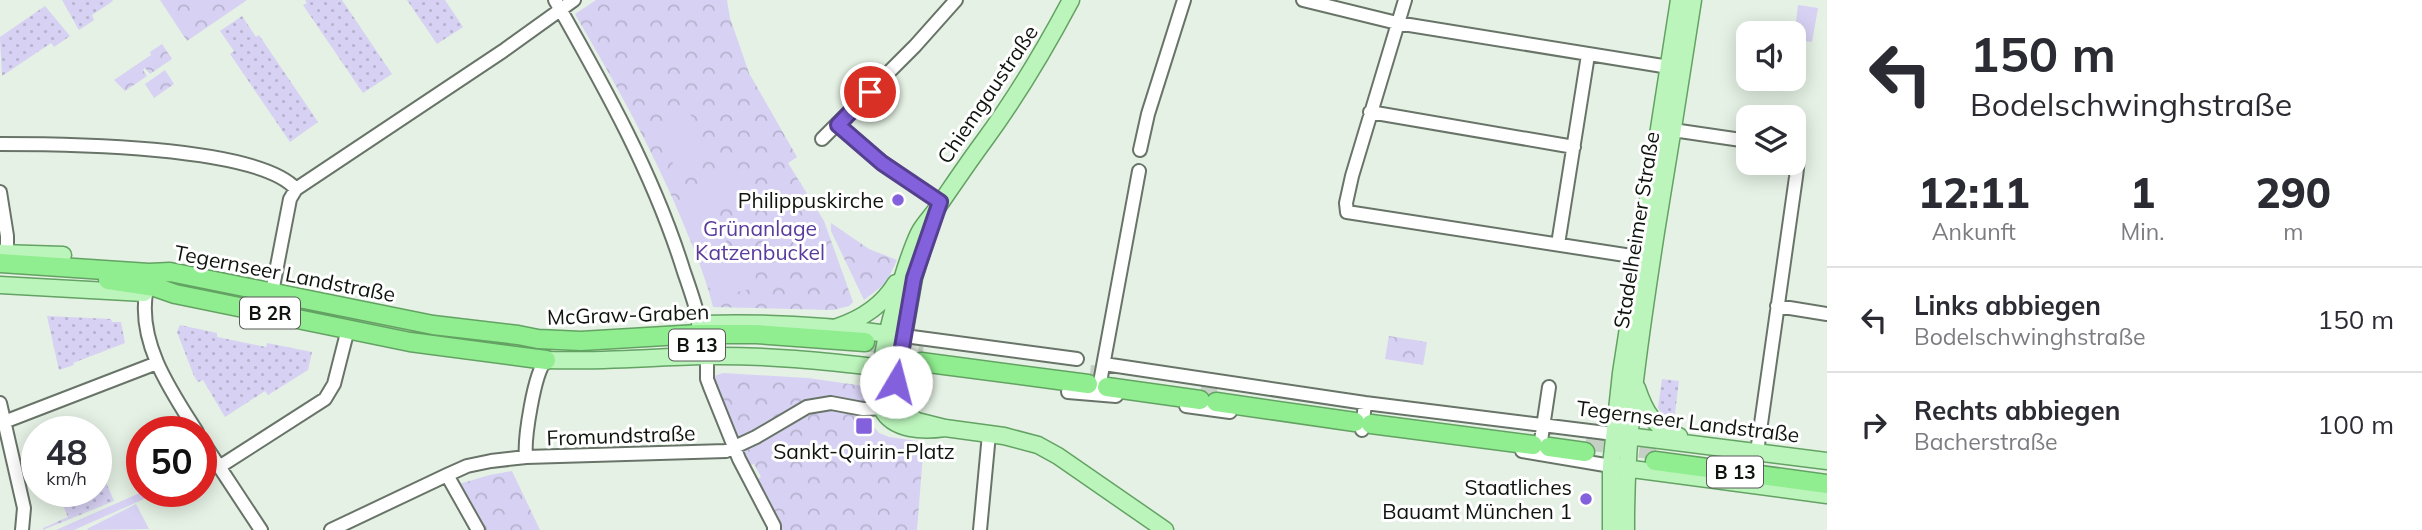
<!DOCTYPE html>
<html lang="de">
<head>
<meta charset="utf-8">
<style>
	body { margin:0; font-family:Mulish,sans-serif; background:#f7f7f7; color:#2b2b33; height:100vh; display:flex; flex-direction:column; font-size:26px; white-space:nowrap }
	* { box-sizing:border-box; margin:0 }
	p { font-size:23px; color:#7c7c81 }
	.icon { flex:none; width:38px; height:38px; fill:none; stroke:currentColor; stroke-width:2; stroke-linecap:round; stroke-linejoin:round }
	.map { position:relative; flex:1; overflow:hidden }
	.sheet { display:flex; flex-direction:column; background:#fff; width:595px }
	.sheet>* { flex:none }
	.guide { background:#fff; color:#2b2b33; overflow:hidden }
	.controls { position:absolute; left:1736px; top:21px; display:grid; gap:14px }
	.controls a { display:grid; place-items:center; width:70px; height:70px; border-radius:14px; background:#fff; box-shadow:0 4px 18px #0003; font-size:35px }
	.speed { position:absolute; left:21px; top:416px; display:flex; gap:14px; font-size:35px; font-weight:700; text-align:center }
	.speed>* { display:grid; place-content:center; width:91px; height:91px; border-radius:50%; background:#fff; box-shadow:0 4px 18px #0003; line-height:1 }
	.speed small { font-size:18px; font-weight:400 }
	.speed .limit { border:10px solid #d22; background:#fff; color:#111 }
	.pin { position:absolute; display:grid; place-items:center; width:60px; height:60px; color:#fff; margin:-30px; border:4px solid #fff; border-radius:50%; box-shadow:0 2px 7px #0007 }
	.me { position:absolute; width:77px; margin:-38px; rotate:8deg; stroke-linejoin:round; filter:drop-shadow(0 0 5px #0008) }
	.turn { display:flex; align-items:center; gap:24px; height:147px; padding:0 28px; font-size:32px }
	.turn .icon { width:91px; height:91px; stroke-width:2.5 }
	.turn b { display:block; font-size:49px; line-height:60px }
	.eta { display:flex; justify-content:space-evenly; align-items:center; height:119px; text-align:center }
	.eta b { font-size:42px; font-weight:800; line-height:49px }
	ul { padding:0; list-style:none }
	li { display:flex; align-items:center; gap:21px; height:105px; padding:0 28px; border-top:2px solid #e1e1e2 }
	li div { flex:1 }
	li b { display:block; font-size:26px }
	li em { font-style:normal }
	main { display:flex; flex:1; min-height:0 }
	.map>svg:first-child { display:block }
	.grass { fill:url(#grass-dots) }
	.forest { fill:url(#forest-crowns) }
	.pitch { fill:#d7d1f3 }
	.lines { fill:none; stroke-linecap:round; stroke-linejoin:round }
	.highway-tunnel { stroke:#c5d0c4; stroke-width:18; stroke-dasharray:18 9; stroke-linecap:butt }
	.minor-casing { stroke:#697469; stroke-width:16 }
	.major-casing { stroke:#63a263; stroke-width:19 }
	.highway-casing { stroke:#63a263; stroke-width:21 }
	.minor { stroke:#fff; stroke-width:12 }
	.major { stroke:#bcf5bc; stroke-width:16 }
	.highway { stroke:#90ee90; stroke-width:18 }
	.route-casing { stroke:#553f8f; stroke-width:18 }
	.route { stroke:#8361dc; stroke-width:12 }
	.poi-dot { fill:#8361dc; stroke:#fff; stroke-width:2.5 }
	.labels { text-anchor:middle; dominant-baseline:central; stroke-width:6; stroke-linejoin:round; paint-order:stroke }
	.shield { fill:#fff; stroke:#575a57; stroke-width:2 }
	.shield-label { font-size:19px; font-weight:bold; fill:#0f140f }
	.street-label { font-size:21px; fill:#0f140f; stroke:#fff }
	.poi-label { font-size:21px; fill:#0f140f; stroke:#fff; text-anchor:end }
	.park-label { font-size:21px; fill:#583b9c; stroke:#fff }
</style>
</head>
<body>
<main>
<div class="map">
<svg width="1827" height="530" viewBox="0 0 1827 530">
	<defs>
		<pattern id="grass-dots" width="8" height="8" patternUnits="userSpaceOnUse" patternTransform="scale(1.75)"><rect width="8" height="8" fill="#d7d1f3"/><path d="M2 2h.1M6 6h.1" fill="none" stroke="#b7b3cf" stroke-width="1.8" stroke-linecap="round"/></pattern>
		<pattern id="forest-crowns" width="20" height="18" patternUnits="userSpaceOnUse" patternTransform="scale(1.75)"><rect width="20" height="18" fill="#d7d1f3"/><path d="M2 6a3 3 0 1 1 6 0M12 15a3 3 0 1 1 6 0" fill="none" stroke="#b7b3cf"/></pattern>
	</defs>
	<rect width="100%" height="100%" fill="#e5f1e4"/>
	<path class="grass" d="M62,0H112L113,1L92,15L94,20L79,30Z
		M305,0H342L392,74L363,93L303,5L307,3Z
		M407,0H445L463,27L437,44Z
		M45,6L70,36L54,47L51,43L2,76L0,37Z
		M242,16L256,37L259,35L318,122L290,142L230,54L234,51L220,31Z
		M47,316L111,319L112,322H121L125,343L73,363L74,365L59,370Z
		M180,325L217,333V337L266,347L267,343L312,352L308,370L268,395L265,391L225,417L203,380L198,382L194,376L177,332Z
		M1662,379L1679,381L1674,421L1662,414L1658,408Z
		M96,459L114,501L43,530V528L68,517L57,492H96Z"/>
	<path class="forest" d="M160,0H247L187,41Z
		M596,0H727L730,18L749,73L797,157L788,163L824,221L853,302L849,306L833,310L713,307C706,278 695,252 684,225C654,152 615,83 575,14Z
		M162,44L172,59L150,74L145,68L143,70L147,76L125,91L114,80L151,55L150,52Z
		M165,70L174,84L154,98L145,84Z
		M831,223L869,249L897,260L886,283L864,300L831,231Z
		M1389,336L1427,342L1423,365L1385,359Z
		M723,373L808,378L864,386L872,425L879,433L889,437L924,442L917,530H782L756,480L761,477L754,464L748,466L714,381V376Z
		M512,471L540,530H485L459,484L490,475Z"/>
	<path class="pitch" d="M1798,5L1818,8L1812,42L1794,40Z
		M689,111L709,158L676,171L657,124Z
		M746,166L753,181L713,210L737,268L753,266L758,287L713,298L707,278L675,203Z
		M142,492H160L74,530H56Z
		M136,504L149,529L88,530L87,529Z"/>
	<g class="lines">
		<path class="highway-tunnel" d="M865,342L923,351
			M1090,374L1108,376
			M1201,389L1217,391
			M1586,441L1656,451"/>
		<defs>
			<path id="minor" d="M555,0C605,88 654,175 684,272C690,289 696,306 700,324
				M1303,0L1397,23L1669,67
				M1405,0L1352,176L1346,203L1347,212L1638,257
				M1370,112L1574,147
				M838,125L882,162L940,202
				M1666,129L1748,141
				M822,139L915,46L956,0
				M0,144C60,144 257,145 296,189
				M1140,150L1148,114L1184,0
				M0,192L7,236V253
				M1558,244L1588,55
				M272,292L290,199L296,189L503,51L574,0
				M146,293C138,344 171,391 197,432
				M1777,306L1827,314
				M897,335L1077,359
				M707,356V379L710,387L739,459L774,526V530
				M1104,364L1365,403L1614,434
				M1068,392L1116,396
				M1098,393L1139,171
				M0,403L24,508L22,530
				M1186,406L1230,412
				M4,422L157,363
				M1362,430L1365,403
				M201,439L261,530
				M1522,451L1611,466
				M1757,452L1796,177L1798,159L1794,151
				M1539,454L1549,387
				M526,457C524,439 534,373 546,360
				M219,467L325,399L334,384L348,329
				M447,475L478,530
				M331,530L447,475L467,466L491,461L526,457L726,451L756,437L807,407L831,403L863,409L889,408
				M980,530L989,434"/>
			<path id="major" d="M923,248L914,278L897,374L895,395L900,408L905,414L917,421L945,428L1004,436L1038,445L1058,456L1165,530
				M0,253L63,255
				M0,285L144,293
				M700,324C763,322 825,325 888,334L894,340
				M837,327C862,319 882,306 896,283
				M546,360C599,362 652,357 706,356C766,355 824,361 883,368L890,364
				M1637,388C1645,412 1654,428 1679,436
				M945,428C924,431 893,431 882,409C869,382 905,261 919,233C923,225 930,218 935,211C951,188 967,164 984,141C1017,96 1045,49 1071,0
				M1620,435L1827,461
				M1617,467L1827,495
				M1611,530V466L1621,373L1679,0
				M1626,530C1625,430 1641,331 1656,232C1669,155 1681,77 1693,0"/>
			<path id="highway" d="M0,263L149,273L170,272L433,325L518,335L538,339L581,341L698,334H756L865,342
				M108,280L155,287L175,294L410,342L546,360
				M921,362L1088,384
				M1107,387L1200,400
				M1216,402L1355,422
				M1371,424L1533,445
				M1549,447L1585,452
				M1655,461L1827,484"/>
		</defs>
		<use href="#minor" class="minor-casing"/>
		<use href="#major" class="major-casing"/>
		<use href="#highway" class="highway-casing"/>
		<use href="#minor" class="minor"/>
		<use href="#major" class="major"/>
		<use href="#highway" class="highway"/>
	</g>
	<g class="lines">
		<defs>
			<path id="route" d="M870,92L838,125L882,163L940,202L914,278L896,382"/>
		</defs>
		<use href="#route" class="route-casing"/>
		<use href="#route" class="route"/>
	</g>
	<g class="poi-dot">
		<circle cx="898" cy="200" r="7"/>
		<rect x="855" y="417" width="18" height="18" rx="3.5"/>
		<circle cx="1586" cy="499" r="7"/>
	</g>
	<g class="labels">
		<g class="shield">
			<rect x="240" y="297.5" width="60" height="31" rx="5"/>
			<rect x="669" y="329.5" width="56" height="31" rx="5"/>
			<rect x="1707" y="456.5" width="56" height="31" rx="5"/>
		</g>
		<g class="shield-label">
			<text x="270" y="313">B 2R</text>
			<text x="697" y="345">B 13</text>
			<text x="1735" y="472">B 13</text>
		</g>
		<g class="street-label">
			<text transform="translate(987 94) rotate(-56)">Chiemgaustraße</text>
			<text transform="translate(1636 230) rotate(-81)">Stadelheimer Straße</text>
			<text transform="translate(285 273) rotate(11)">Tegernseer Landstraße</text>
			<text transform="translate(628 314) rotate(-2)">McGraw-Graben</text>
			<text transform="translate(1688 421) rotate(7)">Tegernseer Landstraße</text>
			<text transform="translate(621 435) rotate(-2)">Fromundstraße</text>
		</g>
		<g class="poi-label">
			<text x="884" y="200">Philippuskirche</text>
			<text x="864" y="451" text-anchor="middle">Sankt-Quirin-Platz</text>
			<text x="1572" y="487">Staatliches<tspan x="1572" dy="24">Bauamt München 1</tspan></text>
		</g>
		<g class="park-label">
			<text x="760" y="228">Grünanlage<tspan x="760" dy="24">Katzenbuckel</tspan></text>
		</g>
	</g>
</svg>
<div class="controls">
<a><svg class="icon" aria-label="sound" viewBox="0 0 24 24"><path d="M4 9h4l5-4v14l-5-4H4zM17 9q2 3 0 6"/></svg></a>
<a><svg class="icon" aria-label="layers" viewBox="0 0 24 24"><path d="M12 4l9 5-9 5-9-5zM3 14l9 5 9-5"/></svg></a>
</div>
<div class="speed"><div>48<small>km/h</small></div><div class="limit">50</div></div>
<div class="pin" style="left:870px;top:92px;background:#d93025"><svg class="icon" aria-label="arrive" viewBox="0 0 24 24"><path d="M6 21V4h12l-3 4 3 4H6"/></svg></div>
<svg class="me" style="left:896px;top:382px" viewBox="-20 -20 40 40"><circle r="19" fill="#fff"/><path d="M0-13L10 11 0 6-10 11z" fill="#8361dc"/></svg>
</div>
<section class="sheet">
<div class="guide">
<div class="turn"><svg class="icon" aria-label="left" viewBox="0 0 24 24"><path d="M17 20v-9H6M10 6l-5 5 5 5"/></svg><div><b>150 m</b>Bodelschwinghstraße</div></div>
</div>
<div class="eta">
<div><b>12:11</b><p>Ankunft</p></div>
<div><b>1</b><p>Min.</p></div>
<div><b>290</b><p>m</p></div>
</div>
<ul>
<li><svg class="icon" aria-label="left" viewBox="0 0 24 24"><path d="M17 20v-9H6M10 6l-5 5 5 5"/></svg><div><b>Links abbiegen</b><p>Bodelschwinghstraße</p></div><em>150 m</em></li>
<li><svg class="icon" aria-label="right" viewBox="0 0 24 24"><path d="M7 20v-9h11M14 6l5 5-5 5"/></svg><div><b>Rechts abbiegen</b><p>Bacherstraße</p></div><em>100 m</em></li>
</ul>
</section>
</main>
</body>
</html>
